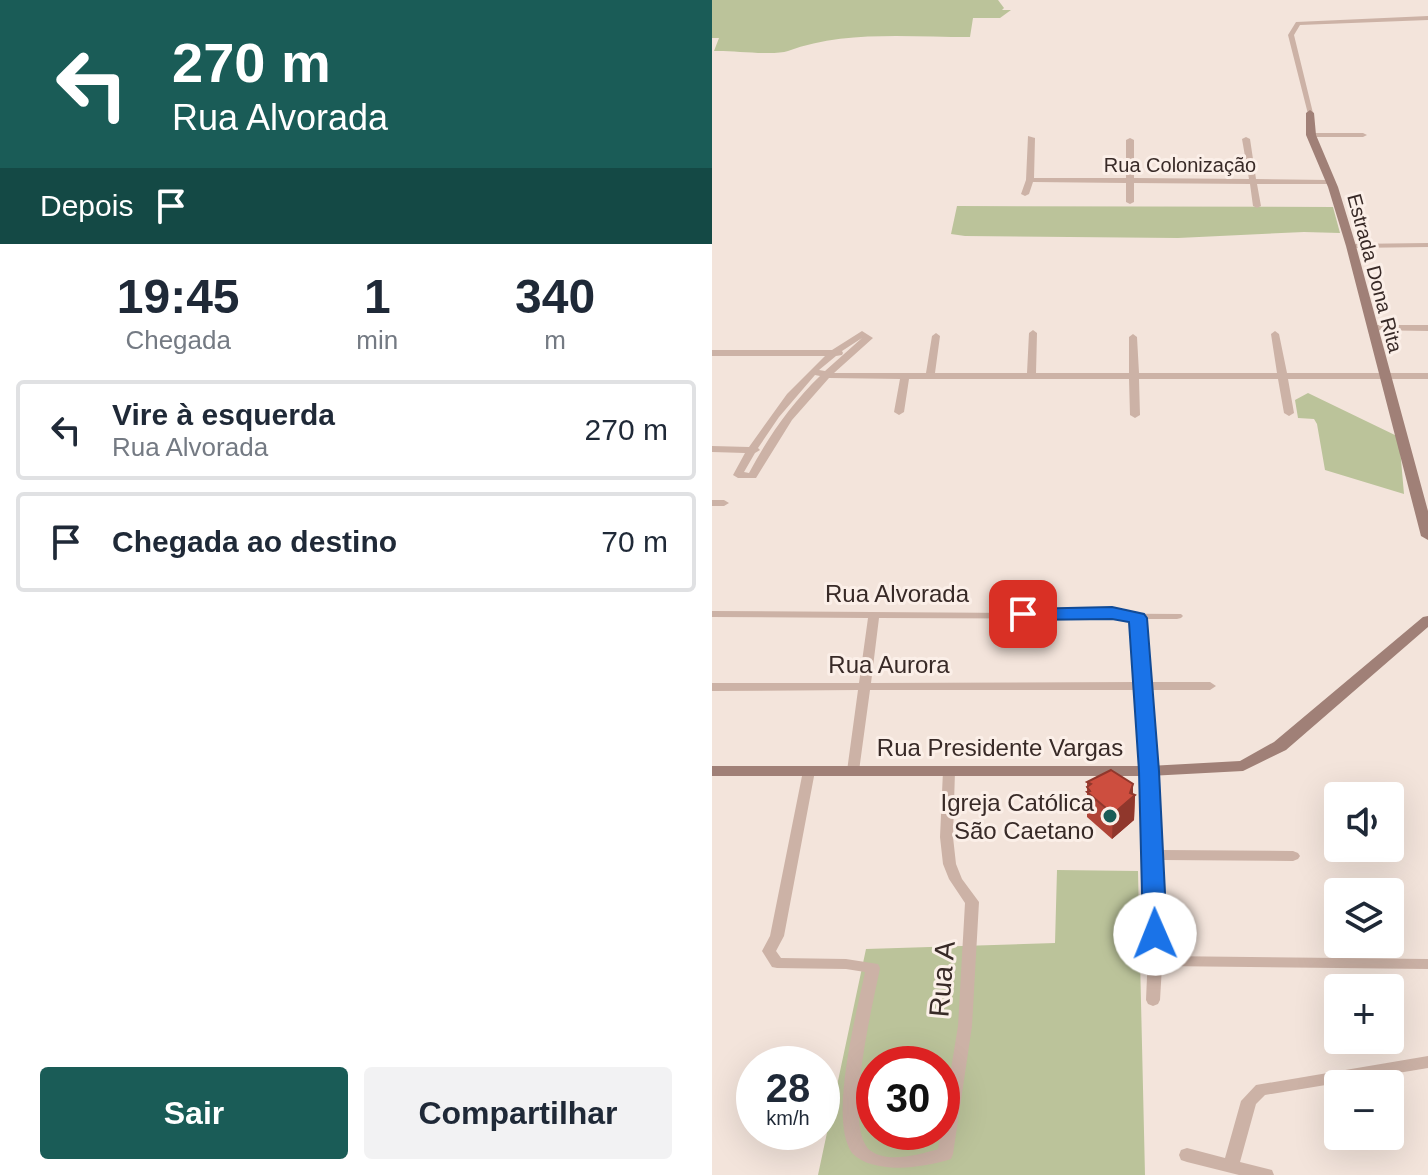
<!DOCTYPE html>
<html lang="pt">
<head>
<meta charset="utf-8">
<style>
	body { margin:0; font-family:Arial,sans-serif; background:#f2f2f3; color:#1f2937; height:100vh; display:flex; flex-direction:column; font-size:30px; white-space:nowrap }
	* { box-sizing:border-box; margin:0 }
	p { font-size:26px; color:#747a83 }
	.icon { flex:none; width:44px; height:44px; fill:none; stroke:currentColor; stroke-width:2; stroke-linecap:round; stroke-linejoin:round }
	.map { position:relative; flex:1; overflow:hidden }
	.drawer { display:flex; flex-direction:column; background:#fff; width:712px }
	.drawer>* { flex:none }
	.hud { background:#1a5c57; color:#fff; overflow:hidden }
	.controls { position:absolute; left:612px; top:782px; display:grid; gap:16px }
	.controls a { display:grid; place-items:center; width:80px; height:80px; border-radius:8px; background:#fff; box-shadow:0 8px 32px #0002; font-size:40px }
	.speed { position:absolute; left:24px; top:1046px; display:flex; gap:16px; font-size:40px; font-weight:700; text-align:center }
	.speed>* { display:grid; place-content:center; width:104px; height:104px; border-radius:50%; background:#fff; box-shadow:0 8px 32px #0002; line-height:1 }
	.speed small { font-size:20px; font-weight:400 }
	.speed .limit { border:12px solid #d22; background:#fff; color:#111 }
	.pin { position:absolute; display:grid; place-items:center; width:68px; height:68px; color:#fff; margin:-34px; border-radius:16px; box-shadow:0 4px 12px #0006 }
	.me { position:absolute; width:88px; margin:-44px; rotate:359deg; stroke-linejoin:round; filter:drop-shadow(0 0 6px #0008) }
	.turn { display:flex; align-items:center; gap:28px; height:168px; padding:0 40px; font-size:36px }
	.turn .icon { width:104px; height:104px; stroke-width:2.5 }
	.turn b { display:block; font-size:56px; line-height:68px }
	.then { display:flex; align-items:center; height:76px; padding:0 40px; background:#0003; gap:16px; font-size:30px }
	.eta { display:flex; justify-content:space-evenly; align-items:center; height:136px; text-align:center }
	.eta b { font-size:48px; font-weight:600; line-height:56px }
	.cta { display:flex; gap:16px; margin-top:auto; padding:16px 40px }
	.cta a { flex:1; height:92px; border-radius:8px; background:#1a5c57; color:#fff; font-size:32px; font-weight:600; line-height:92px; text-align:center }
	.cta a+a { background:#f2f2f3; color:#1f2937 }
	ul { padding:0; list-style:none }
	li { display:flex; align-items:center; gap:24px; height:100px; margin:0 16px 12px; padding:0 24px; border:4px solid #e0e1e3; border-radius:8px }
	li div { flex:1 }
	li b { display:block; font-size:30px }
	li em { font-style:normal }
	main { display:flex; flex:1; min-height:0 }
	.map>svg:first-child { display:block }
	.green { fill:#bbc39a; fill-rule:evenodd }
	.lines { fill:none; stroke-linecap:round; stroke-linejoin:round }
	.street { fill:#ccb2a6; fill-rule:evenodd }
	.secondary { fill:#a08077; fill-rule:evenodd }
	.wall { fill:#b04336 }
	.shaded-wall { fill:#90372c }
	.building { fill:#cd4e3f; stroke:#90372c; stroke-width:2 }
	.route { fill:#1a73e8; stroke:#114b97; stroke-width:2 }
	.poi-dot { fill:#1a5c57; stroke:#fbefe8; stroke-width:3 }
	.labels { text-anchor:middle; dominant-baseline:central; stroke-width:6; stroke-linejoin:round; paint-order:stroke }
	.far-street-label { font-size:20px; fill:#382a27; stroke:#fbefe8 }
	.street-label { font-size:24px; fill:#382a27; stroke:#fbefe8 }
	.poi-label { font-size:24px; fill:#382a27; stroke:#fbefe8; text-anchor:end }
	.near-street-label { font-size:28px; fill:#382a27; stroke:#fbefe8 }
</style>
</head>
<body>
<main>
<section class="drawer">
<div class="hud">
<div class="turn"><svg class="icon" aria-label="left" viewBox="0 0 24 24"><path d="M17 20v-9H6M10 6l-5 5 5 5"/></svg><div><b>270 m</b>Rua Alvorada</div></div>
<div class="then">Depois<svg class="icon" aria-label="arrive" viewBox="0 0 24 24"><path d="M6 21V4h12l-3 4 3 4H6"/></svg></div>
</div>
<div class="eta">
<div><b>19:45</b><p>Chegada</p></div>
<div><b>1</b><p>min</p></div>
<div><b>340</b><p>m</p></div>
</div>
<ul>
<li><svg class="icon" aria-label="left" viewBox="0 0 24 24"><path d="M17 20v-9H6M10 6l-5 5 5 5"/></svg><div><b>Vire à esquerda</b><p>Rua Alvorada</p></div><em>270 m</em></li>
<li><svg class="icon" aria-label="arrive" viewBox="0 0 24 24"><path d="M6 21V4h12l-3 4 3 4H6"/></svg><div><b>Chegada ao destino</b></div><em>70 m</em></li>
</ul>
<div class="cta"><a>Sair</a><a>Compartilhar</a></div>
</section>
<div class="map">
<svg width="716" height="1175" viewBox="0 0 716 1175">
	<rect width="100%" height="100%" fill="#f3e4db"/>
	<path class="green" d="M0,0H286L292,8L290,10H299L288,18H261L258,37C198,37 131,30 76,51C61,56 20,50 2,51L7,38H0Z
		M245,206L621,207L628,233L592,232L466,238L253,236L239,234Z
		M596,393L687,437L692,494L613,470L605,424L602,419L586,418L583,400Z
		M345,870L426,871L433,1175H106L154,949L343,943ZM162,1064H230V1132H162Z"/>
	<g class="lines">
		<path class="street" d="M716,16V20L588,25L582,35L601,113L596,114L576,35L584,22Z
			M596,133H651L655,135L651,137H599L595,135Z
			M316,136L323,138L322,178H414V140L418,138L422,140V178L537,179L530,139L534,137L538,139L544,179L617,180L621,182L617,184H545L549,206L545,208L541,206L538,184L422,183V202L418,204L414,202V183L321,182L317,194L313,196L309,194L314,180Z
			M716,243V247L639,248L635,246L639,244Z
			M660,325H716V331L657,330V326Z
			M321,330L325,333L324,373H417V337L421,334L425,337L427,373H565L559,334L563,331L567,334L575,373H716V379H576L582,413L577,416L572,413L566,379H427L428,415L423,418L418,415L417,379H197L192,412L187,415L182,412L188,379L117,378L80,420L44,478H26L21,475L33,453L0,452V446L37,447L75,394L113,356H0V350H120L150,331L161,338L122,373H214L220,336L224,333L228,336L223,373H315L317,333ZM150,338L113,371L107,370L124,356L130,355L131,353L130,351ZM103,375L108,376C79,404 56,437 37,473L32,472L43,453L48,450L46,448L67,417Z
			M0,500H12L17,503L12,506H0Z
			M0,611L469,614L471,616L469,618L465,619H432L438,682H498L504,686L498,690H438L449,850L581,851L586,853L588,856L586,859L581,861L450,860V956L716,959V969L450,966L448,1000L446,1004L441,1006L436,1004L434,1000L436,953V858L434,855L436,852L427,690H158L147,771L145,774H137L135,771L146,690L0,691V683H147L156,618L0,617ZM167,618L420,619L426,682L159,683Z
			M97,767L101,768L103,771L72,936L64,951L69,958L134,959L166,964L168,968C162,1001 129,1129 159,1151C176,1163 207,1155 226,1149L246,1026L253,903L237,879L231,864L228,837L231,771L233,768H241L243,771L241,837L244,864L250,879L267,902L260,1026L241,1154L239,1159C211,1168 161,1175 140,1153C116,1119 145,1012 153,972L134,969L65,968L60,967L50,951L58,936L91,771L93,768Z
			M716,1056V1068L553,1095L544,1104L528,1162L560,1170L562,1175H527L475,1162L469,1160L467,1155L469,1150L475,1148L513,1158L529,1101L544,1085Z"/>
		<path class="secondary" d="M598,110L602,113L604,135L626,187L644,246L716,511V540L709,536L634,246L616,187L594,135V113Z
			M716,616V627L574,750L531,771L437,776H0V766H437L528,761L562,742L711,617Z"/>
	</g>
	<path class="wall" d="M375,782L423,795L422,820L400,839L375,817Z"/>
	<path class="shaded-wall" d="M421,784V796L423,795L422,820L400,839L401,814Z"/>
	<path class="building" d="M399,770L421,784L418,793L423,795L401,814L375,792L378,791L375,787L379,784L375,782Z"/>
	<path class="route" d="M400,607L432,614L435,618L447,771L455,934L451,940L443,943L435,940L431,934L427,771L417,622L400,619L311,620L302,614L311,609Z"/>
	<circle class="poi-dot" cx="398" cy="816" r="8"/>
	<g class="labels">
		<g class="far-street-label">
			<text x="468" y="165">Rua Colonização</text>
			<text transform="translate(663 273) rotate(75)">Estrada Dona Rita</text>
		</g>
		<g class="street-label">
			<text x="185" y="593">Rua Alvorada</text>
			<text x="177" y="664">Rua Aurora</text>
			<text x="288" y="747">Rua Presidente Vargas</text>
		</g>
		<g class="poi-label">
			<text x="382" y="802">Igreja Católica<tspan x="382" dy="28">São Caetano</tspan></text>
		</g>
		<g class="near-street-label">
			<text transform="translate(230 979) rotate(-85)">Rua A</text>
		</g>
	</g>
</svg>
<div class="controls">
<a><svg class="icon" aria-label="sound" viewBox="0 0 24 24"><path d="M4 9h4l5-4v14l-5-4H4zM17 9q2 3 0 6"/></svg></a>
<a><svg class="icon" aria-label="layers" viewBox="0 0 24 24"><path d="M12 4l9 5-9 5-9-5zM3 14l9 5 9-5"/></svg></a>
<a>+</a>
<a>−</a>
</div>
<div class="speed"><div>28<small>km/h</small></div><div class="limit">30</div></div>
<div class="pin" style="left:311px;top:614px;background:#d93025"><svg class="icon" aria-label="arrive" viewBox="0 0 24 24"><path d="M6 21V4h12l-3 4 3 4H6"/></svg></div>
<svg class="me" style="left:443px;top:934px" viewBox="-20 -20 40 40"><circle r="19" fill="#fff"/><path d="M0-13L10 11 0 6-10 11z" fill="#1a73e8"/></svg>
</div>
</main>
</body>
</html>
